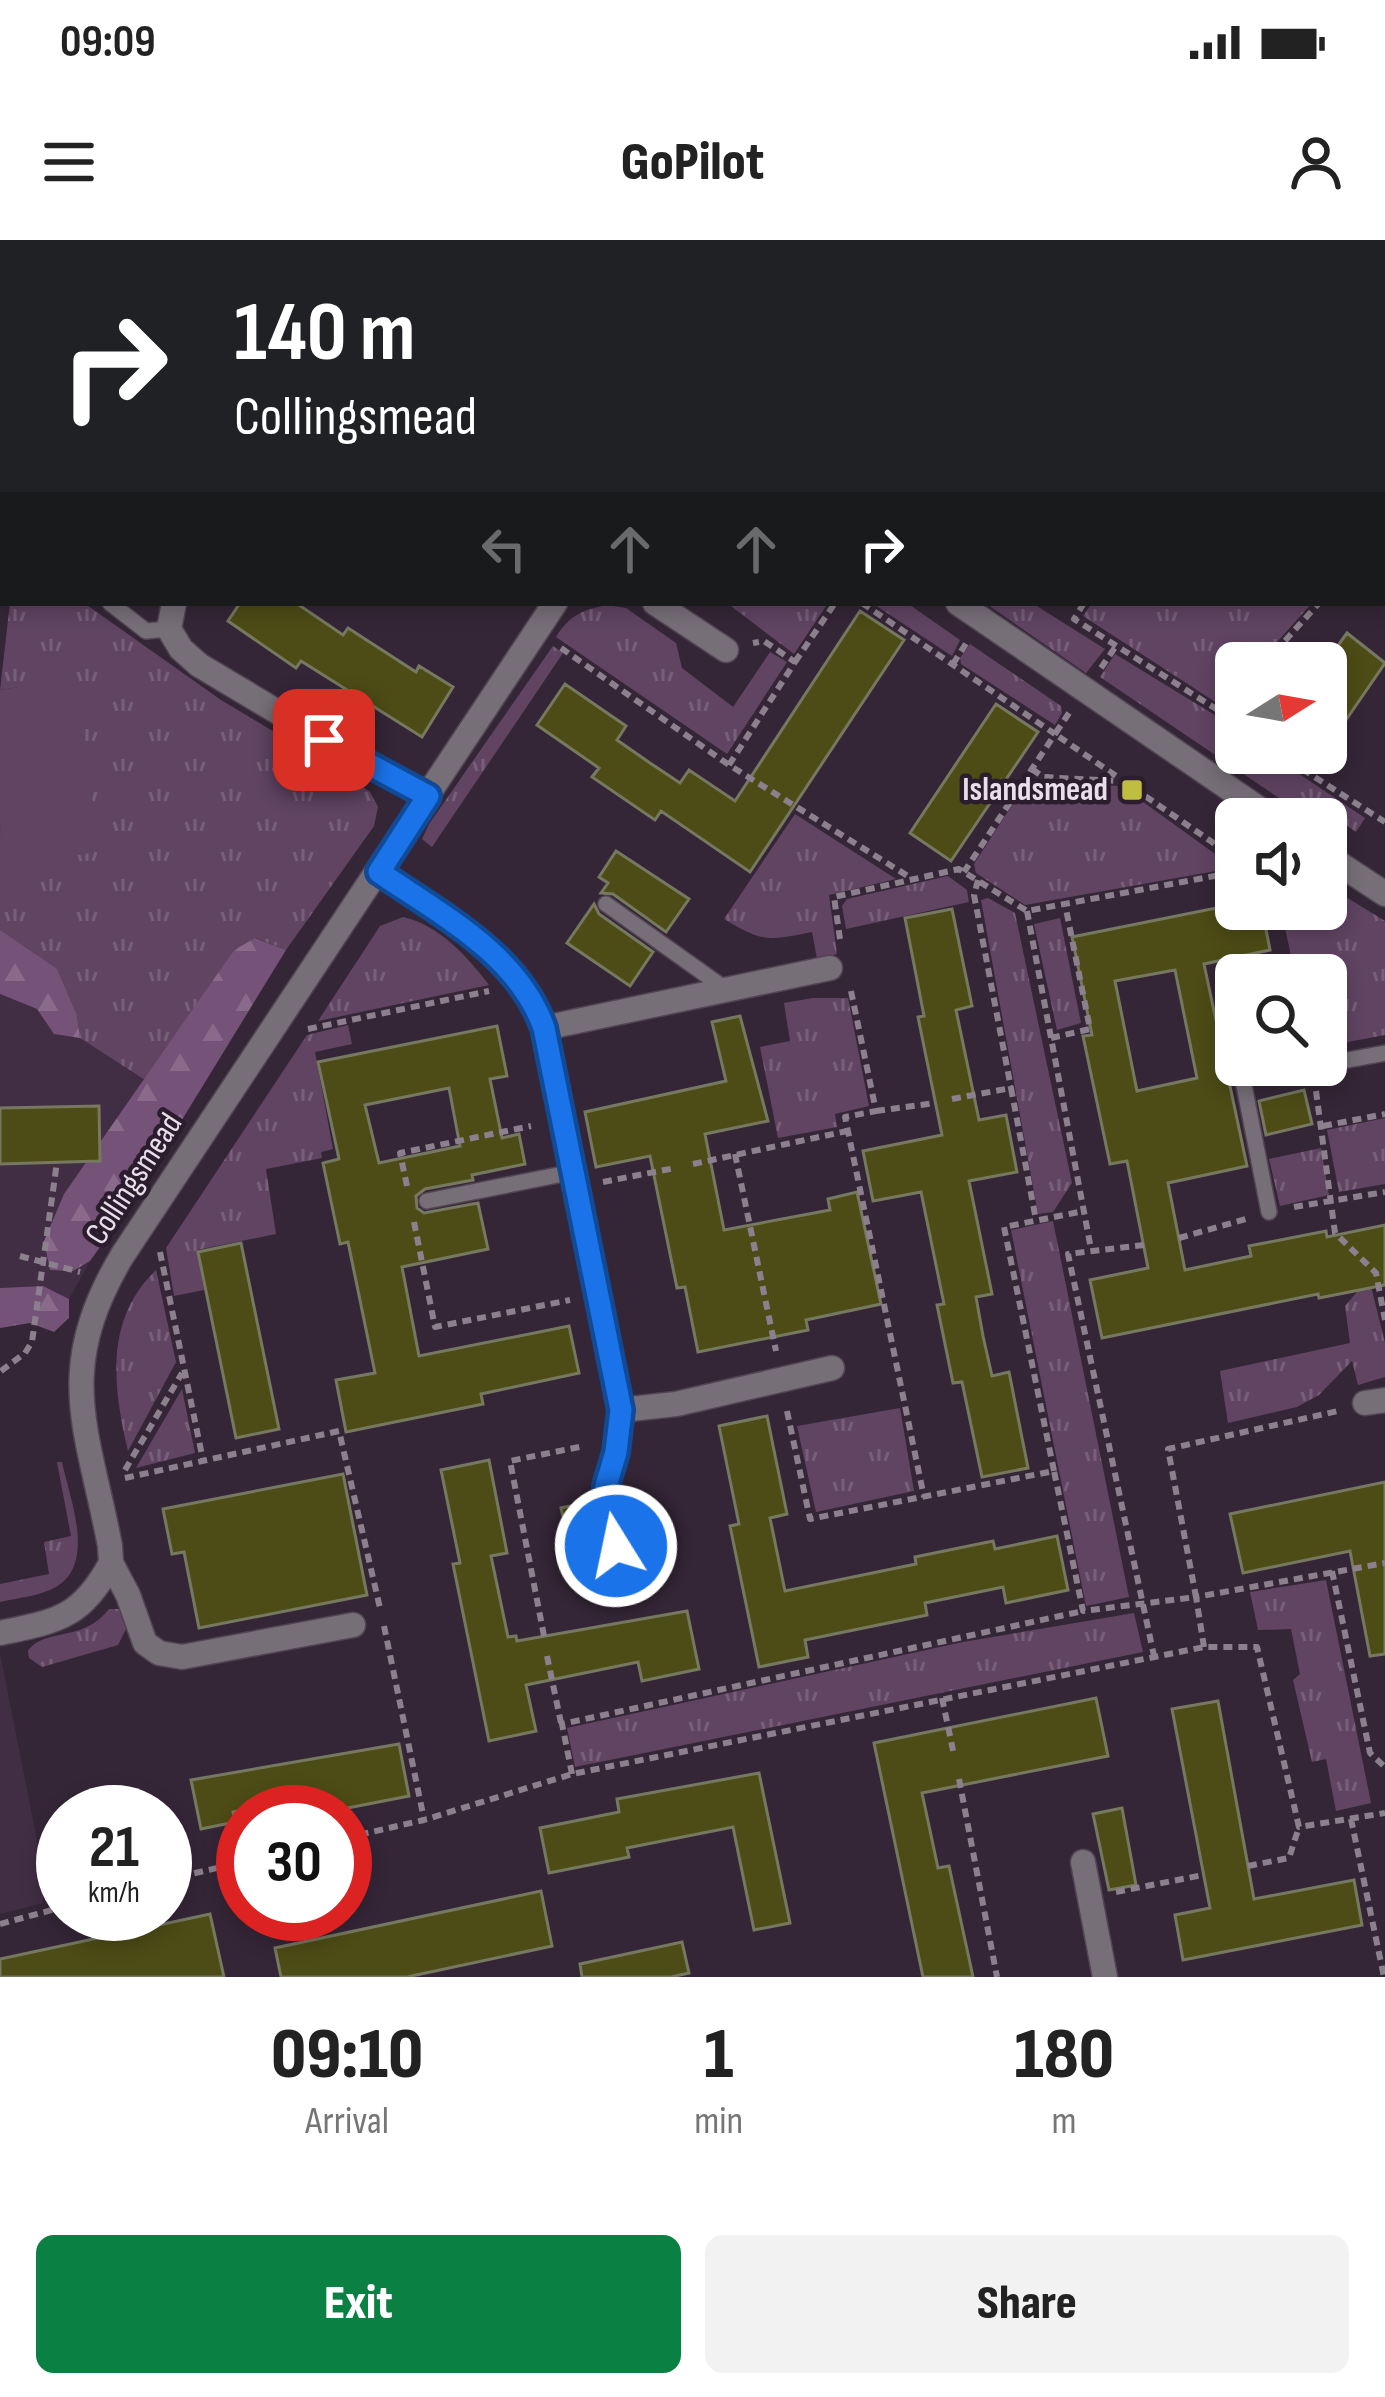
<!DOCTYPE html>
<html lang="en">
<head>
<meta charset="utf-8">
<style>
	body { margin:0; font-family:"Sofia Sans Condensed",sans-serif; background:#f2f2f2; color:#222; height:100vh; display:flex; flex-direction:column; font-size:45px; white-space:nowrap }
	* { box-sizing:border-box; margin:0 }
	p { font-size:39px; color:#767676 }
	.icon { flex:none; width:66px; height:66px; fill:none; stroke:currentColor; stroke-width:2; stroke-linecap:round; stroke-linejoin:round }
	.map { position:relative; height:1737px; overflow:hidden }
	.sheet { display:flex; flex-direction:column; background:#fff; flex:1 }
	.sheet>* { flex:none }
	.guide { position:absolute; left:0px; top:0px; width:1386px; height:366px; box-shadow:0 6px 18px #0003; background:#202124; color:#fff; overflow:hidden }
	.needle { width:78px; rotate:79deg }
	.fabs { position:absolute; left:1215px; top:402px; display:grid; gap:24px }
	.fabs a { display:grid; place-items:center; width:132px; height:132px; border-radius:18px; background:#fff; box-shadow:0 6px 18px #0003; font-size:60px }
	.speed { position:absolute; left:36px; top:1545px; display:flex; gap:24px; font-size:60px; font-weight:700; text-align:center }
	.speed>* { display:grid; place-content:center; width:156px; height:156px; border-radius:50%; background:#fff; box-shadow:0 6px 18px #0003; line-height:1 }
	.speed small { font-size:30px; font-weight:400 }
	.speed .limit { border:18px solid #d22; background:#fff; color:#111 }
	.pin { position:absolute; display:grid; place-items:center; width:102px; height:102px; color:#fff; margin:-51px; border-radius:24px; box-shadow:0 6px 18px #0006 }
	.me { position:absolute; width:132px; margin:-66px; rotate:350deg; stroke-linejoin:round; filter:drop-shadow(0 0 9px #0008) }
	.turn { display:flex; align-items:center; gap:42px; height:252px; padding:0 36px; font-size:54px }
	.turn .icon { width:156px; height:156px; stroke-width:2.5 }
	.turn b { display:block; font-size:84px; line-height:102px }
	.lanes { display:flex; align-items:center; height:114px; padding:0 36px; background:#0003; justify-content:center; gap:60px; direction:ltr }
	.lanes .off { opacity:.35 }
	.eta { display:flex; justify-content:space-evenly; align-items:center; height:204px; text-align:center }
	.eta b { font-size:72px; font-weight:800; line-height:84px }
	.action { display:flex; gap:24px; margin-top:auto; padding:24px 36px }
	.action a { flex:1; height:138px; border-radius:18px; background:#0b8043; color:#fff; font-size:48px; font-weight:800; line-height:138px; text-align:center }
	.action a+a { background:#f2f2f2; color:#222 }
	.status { display:flex; justify-content:space-between; align-items:center; height:84px; padding:0 60px; background:#fff; direction:ltr }
	.status svg { height:33px; fill:currentColor }
	header { display:flex; justify-content:space-between; align-items:center; height:156px; padding:0 36px; background:#fff; font-size:54px; font-weight:800 }
	.map>svg:first-child { display:block }
	.built { fill:#422e44 }
	.grass { fill:url(#grass-tufts) }
	.forest { fill:url(#forest-firs) }
	.garden { fill:#604462 }
	.building { fill:#4d4c16; stroke:#777860; stroke-width:3; fill-rule:evenodd }
	.lines { fill:none; stroke-linecap:round; stroke-linejoin:round }
	.service-casing { stroke:#524454; stroke-width:18 }
	.minor-casing { stroke:#524454; stroke-width:27 }
	.path { stroke:#8d808e; stroke-width:6; stroke-dasharray:9 6; stroke-linecap:butt }
	.service { stroke:#776f78; stroke-width:15 }
	.minor { stroke:#776f78; stroke-width:24 }
	.route-casing { stroke:#114b97; stroke-width:30 }
	.route { stroke:#1a73e8; stroke-width:21 }
	.poi-dot { fill:#bfbe41; stroke:#2b1d2d; stroke-width:4.5 }
	.labels { text-anchor:middle; dominant-baseline:central; stroke-width:9; stroke-linejoin:round; paint-order:stroke }
	.poi-label { font-size:33px; font-weight:bold; fill:#e9dfea; stroke:#2b1d2d; text-anchor:end }
	.street-label { font-size:33px; fill:#e9dfea; stroke:#2b1d2d }
</style>
</head>
<body>
<div class="status"><b>09:09</b><svg viewBox="0 0 49 12"><path d="M0 12V9h3v3zM5 12V6h3v6zM10 12V3h3v9zM15 12V0h3v12zM26 1h20v11H26zM47 4h2v5h-2z"/></svg></div>
<header><svg class="icon" aria-label="menu" viewBox="0 0 24 24"><path d="M4 6h16M4 12h16M4 18h16"/></svg>GoPilot<svg class="icon" aria-label="person" viewBox="0 0 24 24"><circle cx="12" cy="8" r="4"/><path d="M4 21q1-7 8-7t8 7"/></svg></header>
<div class="map">
<svg width="1385" height="1737" viewBox="0 0 1385 1737">
	<defs>
		<pattern id="grass-tufts" width="24" height="20" patternUnits="userSpaceOnUse" patternTransform="scale(3)"><rect width="24" height="20" fill="#604462"/><path d="M3 7l-1-3M5 7V3M7 7l1-3M15 17l-1-3M17 17v-4M19 17l1-3" fill="none" stroke="#775f79"/></pattern>
		<pattern id="forest-firs" width="22" height="20" patternUnits="userSpaceOnUse" patternTransform="scale(3)"><rect width="22" height="20" fill="#755278"/><path d="M5 1l3.5 6h-7zM16 11l3.5 6h-7z" fill="#896a8b"/></pattern>
	</defs>
	<rect width="100%" height="100%" fill="#352637"/>
	<path class="built" d="M0,754L37,769L54,794L80,798L145,840L64,954L73,1031L90,1021L69,1059L43,1046L0,1048Z
		M0,1413L44,1636L43,1663L0,1674Z"/>
	<path class="grass" d="M10,363H84L221,460L349,537L370,552L378,567L374,586L286,710L256,698L234,710L145,840L80,798L77,776L0,690V584L8,627L72,439L0,450Z
		M727,363H828L794,414Z
		M872,363H907L960,400L952,416Z
		M985,363H1032L1105,409L1086,433Z
		M1092,363H1312L1258,423H1236V447L1220,465L1083,376Z
		M607,365L626,368L676,403L682,428L733,467L770,412L787,422L727,514L556,397C570,375 582,370 607,365Z
		M970,404L1061,466L1062,473L1055,485L961,424L960,418Z
		M553,406L563,413L432,607L422,599L429,584Z
		M1115,414L1236,488V513H1268L1365,578L1356,592L1325,570L1317,579H1310L1100,437Z
		M1030,537L1044,543L1121,546L1229,624L1227,629L1025,665L976,633L974,624Z
		M795,574L896,639L829,655L837,714L817,719L812,692C768,701 762,702 724,679Z
		M948,636L967,650L969,662L846,689L842,666L847,659Z
		M1341,654L1385,681V795L1326,806V735H1295L1281,669H1326V657Z
		M988,658L1015,673L1072,943L1053,972L1038,974L981,660Z
		M403,677C439,685 467,716 489,745L318,781L380,686Z
		M1060,678L1081,783L1057,790L1034,684Z
		M813,758H848L869,866L835,874L837,887L778,898L760,807L790,801L784,763Z
		M348,785L352,804L315,812L333,909L321,912L322,918L266,929L276,994L197,1010L204,1050L174,1056L166,1008L307,795Z
		M1385,878V944L1339,952L1327,890Z
		M1321,908L1329,955L1280,966L1269,919Z
		M1053,981L1129,1357L1086,1366L1011,990Z
		M156,1030L176,1122L128,1211C113,1147 104,1080 156,1030Z
		M1369,1038L1385,1103V1137L1358,1145L1352,1121L1319,1155L1297,1167L1228,1183L1220,1131L1350,1103L1345,1066Z
		M182,1149L195,1213L136,1228Z
		M900,1168L914,1251L816,1272L797,1186Z
		M57,1222H62C69,1257 97,1323 56,1347C40,1356 18,1358 0,1362V1344L49,1334L44,1302L71,1296Z
		M1326,1340L1371,1563L1336,1571L1326,1519L1312,1522L1293,1440L1300,1434L1291,1389L1258,1390L1250,1352Z
		M109,1369H119L126,1389L118,1405L42,1427L29,1418L28,1411C45,1387 83,1403 109,1369Z
		M1134,1373L1143,1412L575,1527L567,1488L963,1402Z"/>
	<path class="forest" d="M0,690L57,729L77,776L80,798L54,794L37,769L0,754Z
		M255,698L286,710L128,968L90,1021L73,1031L50,1030L44,1001L64,954L234,710Z
		M43,1046L69,1059V1078L54,1092L30,1083L0,1088V1048Z"/>
	<path class="garden" d="M72,438L101,611L7,627L0,584V450Z"/>
	<path class="building" d="M240,363H296L343,395L348,388L416,432L419,426L453,447L422,497L301,421L296,428L228,381Z
		M860,371L904,400L750,632L661,571L655,580L592,537L599,528L537,485L565,444L626,486L617,500L650,523L680,543L689,530L735,561Z
		M1347,393L1385,423L1326,509V422Z
		M996,464L1038,492L951,621L910,593Z
		M616,611L689,659L666,692L613,654L601,653L608,643L599,637Z
		M594,664L599,674L653,712L630,746L567,703Z
		M1236,664V669H1262L1270,710L1204,724L1247,926L1168,943L1185,1030L1251,1016L1249,1006L1326,991L1327,997L1385,985V1045L1319,1058L1318,1054L1102,1098L1090,1040L1148,1028L1127,921L1110,924L1083,796L1092,795L1072,697ZM1175,730L1197,838L1137,851L1115,741Z
		M952,669L972,766L956,770L979,880L1006,875L1017,932L969,941L992,1054L976,1057L983,1096L992,1136L1009,1132L1028,1228L982,1237L962,1142L953,1143L937,1065L944,1064L921,952L873,961L863,911L942,895L918,777L924,776L905,678Z
		M740,776L768,881L705,894L724,990L830,970L828,959L857,952L881,1064L806,1080L808,1090L698,1112L685,1047L677,1048L650,916L596,927L585,872L726,841L712,782Z
		M497,786L507,836L490,839L502,898L519,894L525,924L472,935L473,940L425,949L416,956L417,968L424,973L478,963L488,1009L402,1027L419,1116L569,1086L579,1133L481,1154L483,1164L346,1192L336,1140L375,1133L348,1002L340,1004L323,923L339,919L318,822ZM449,848L460,906L379,923L365,865Z
		M1304,850L1312,884L1266,895L1259,861Z
		M99,866L100,921L0,924V868Z
		M241,1003L279,1189L236,1198L198,1012Z
		M767,1176L787,1274L770,1278L785,1351L916,1324L915,1317L993,1301L995,1309L1057,1296L1068,1350L1006,1363L1003,1347L925,1363L927,1375L805,1400L808,1417L759,1427L730,1286L739,1284L719,1186Z
		M489,1220L507,1313L491,1316L508,1397L516,1396L517,1401L687,1371L699,1429L642,1441L638,1422L526,1445L536,1491L489,1501L453,1324L460,1323L441,1230Z
		M343,1234L367,1355L199,1388L184,1312L172,1314L163,1269Z
		M1385,1242V1414L1370,1416L1350,1311L1243,1333L1230,1274Z
		M589,1262L602,1320L574,1327L561,1268Z
		M667,1278L673,1309L645,1315L638,1284Z
		M1096,1458L1108,1516L922,1553L938,1628L949,1626L973,1737H923L874,1503Z
		M1218,1461L1254,1659L1354,1640L1362,1685L1183,1720L1175,1675L1210,1668L1172,1469Z
		M399,1504L409,1556L327,1572H313L310,1557L233,1572L235,1582L201,1589L191,1540Z
		M759,1533L790,1683L754,1690L733,1587L627,1608L629,1617L549,1633L540,1588L619,1572L617,1559Z
		M1122,1568L1136,1645L1109,1650L1093,1574Z
		M541,1651L552,1706L407,1737H281L275,1708Z
		M210,1674L224,1737H0V1719Z
		M682,1702L689,1733L671,1737H582L580,1724Z"/>
	<g class="lines">
		<defs>
			<path id="service" d="M110,363L146,391L169,389
				M606,664L727,750
				M1230,775L1236,805
				M1326,824L1385,813
				M1240,825L1269,972
				M1243,839L1319,825
				M427,961L573,932"/>
			<path id="minor" d="M404,0L408,3
				M895,0L900,3
				M1241,0L1246,3
				M1062,3L1066,0
				M1349,3L1361,0
				M174,363L169,389L181,409L199,425L353,517L428,556
				M655,363L726,410
				M958,363L1274,579
				M1326,615L1385,654
				M379,632C441,675 518,714 544,788L621,1170L616,1212L606,1246L617,1306
				M544,788L830,728
				M1365,1163L1385,1160
				M621,1170L676,1164L832,1128
				M353,1385L182,1417L159,1413L145,1403L128,1355L111,1323L110,1306C87,1186 54,1131 122,1016L555,363
				M0,1393C58,1381 81,1378 111,1323
				M1083,1622L1105,1737"/>
		</defs>
		<use href="#service" class="service-casing"/>
		<use href="#minor" class="minor-casing"/>
		<path class="path" d="M322,0L326,3
			M547,0L551,3
			M1383,191H1385
			M1383,292L1385,290
			M862,363L1055,494L964,632
			M1084,363L1074,379L1221,472L1236,455
			M561,408L729,525L911,638
			M795,422L835,363
			M1265,423L1319,363
			M953,424L967,402
			M1101,428L1116,406
			M1221,472L1236,483
			M1069,473L1055,494L1212,602L1236,624
			M1277,513L1385,582
			M729,525L795,422L764,401L753,403
			M1032,529L1043,537L1116,541
			M978,640L974,655L1011,848
			M1027,671L1091,1009
			M840,699L834,657L959,629L1027,671L1236,632
			M851,751L876,871L845,877L924,1257
			M308,789L489,751
			M1051,798L1090,789L1065,664
			M1316,851L1335,993L1376,1033L1385,1080
			M952,859L1011,848L1036,980
			M876,871L935,863
			M1323,886L1385,874
			M735,914L776,1111
			M693,924L847,891
			M603,942L675,928
			M407,946L400,913L531,886
			M1294,967L1385,952
			M414,982L435,1087L570,1060
			M1179,998L1246,979
			M1144,1005L1068,1014L1154,1416
			M160,1012L203,1220
			M20,1016L80,1032
			M1,1131L25,1113L32,1102L57,922
			M787,1171L810,1279L1054,1231L1083,1371L1196,1357L1168,1209L1338,1171
			M125,1230L182,1133
			M1054,1231L1004,987L1084,971
			M125,1238L339,1191L380,1368
			M1332,1331L1370,1513L1385,1527
			M384,1386L424,1579
			M544,1396L510,1221L584,1206
			M1204,1407L1196,1357L1385,1323
			M547,1416L561,1483
			M942,1458L954,1515
			M572,1534L562,1484L1083,1371
			M959,1539L997,1737
			M1351,1579L1384,1737
			M345,1598L424,1580L572,1534L1204,1407H1257L1299,1587L1385,1573
			M52,1622L61,1667
			M1248,1626L1289,1618L1299,1587
			M165,1640L243,1622
			M1116,1652L1203,1635
			M0,1684L63,1667"/>
		<use href="#service" class="service"/>
		<use href="#minor" class="minor"/>
	</g>
	<g class="lines">
		<defs>
			<path id="route" d="M324,500L428,556L379,632C441,675 518,714 544,788L621,1170L616,1212L606,1246L616,1306"/>
		</defs>
		<use href="#route" class="route-casing"/>
		<use href="#route" class="route"/>
	</g>
	<rect class="poi-dot" x="1120" y="538" width="24" height="24" rx="6"/>
	<g class="labels">
		<g class="poi-label">
			<text x="1108" y="550">Islandsmead</text>
		</g>
		<g class="street-label">
			<text transform="translate(134 939) rotate(-57)">Collingsmead</text>
		</g>
	</g>
</svg>
<div class="fabs">
<a><svg class="needle" viewBox="-14 -14 28 28"><path d="M0-13l5 13h-10z" fill="#e53935"/><path d="M0 13l5-13h-10z" fill="#767676"/></svg></a>
<a><svg class="icon" aria-label="sound" viewBox="0 0 24 24"><path d="M4 9h4l5-4v14l-5-4H4zM17 9q2 3 0 6"/></svg></a>
<a><svg class="icon" aria-label="search" viewBox="0 0 24 24"><circle cx="10" cy="10" r="6"/><path d="M15 15l6 6"/></svg></a>
</div>
<div class="speed"><div>21<small>km/h</small></div><div class="limit">30</div></div>
<div class="pin" style="left:324px;top:500px;background:#d93025"><svg class="icon" aria-label="arrive" viewBox="0 0 24 24"><path d="M6 21V4h12l-3 4 3 4H6"/></svg></div>
<svg class="me" style="left:616px;top:1306px" viewBox="-20 -20 40 40"><circle r="17" fill="#1a73e8" stroke="#fff" stroke-width="3"/><path d="M0-11L8 9 0 5-8 9z" fill="#fff"/></svg>
<div class="guide">
<div class="turn"><svg class="icon" aria-label="right" viewBox="0 0 24 24"><path d="M7 20v-9h11M14 6l5 5-5 5"/></svg><div><b>140 m</b>Collingsmead</div></div>
<div class="lanes"><svg class="icon off" aria-label="left" viewBox="0 0 24 24"><path d="M17 20v-9H6M10 6l-5 5 5 5"/></svg><svg class="icon off" aria-label="ahead" viewBox="0 0 24 24"><path d="M12 20V5M6 11l6-6 6 6"/></svg><svg class="icon off" aria-label="ahead" viewBox="0 0 24 24"><path d="M12 20V5M6 11l6-6 6 6"/></svg><svg class="icon" aria-label="right" viewBox="0 0 24 24"><path d="M7 20v-9h11M14 6l5 5-5 5"/></svg></div>
</div>
</div>
<section class="sheet">
<div class="eta">
<div><b>09:10</b><p>Arrival</p></div>
<div><b>1</b><p>min</p></div>
<div><b>180</b><p>m</p></div>
</div>
<div class="action"><a>Exit</a><a>Share</a></div>
</section>
</body>
</html>
